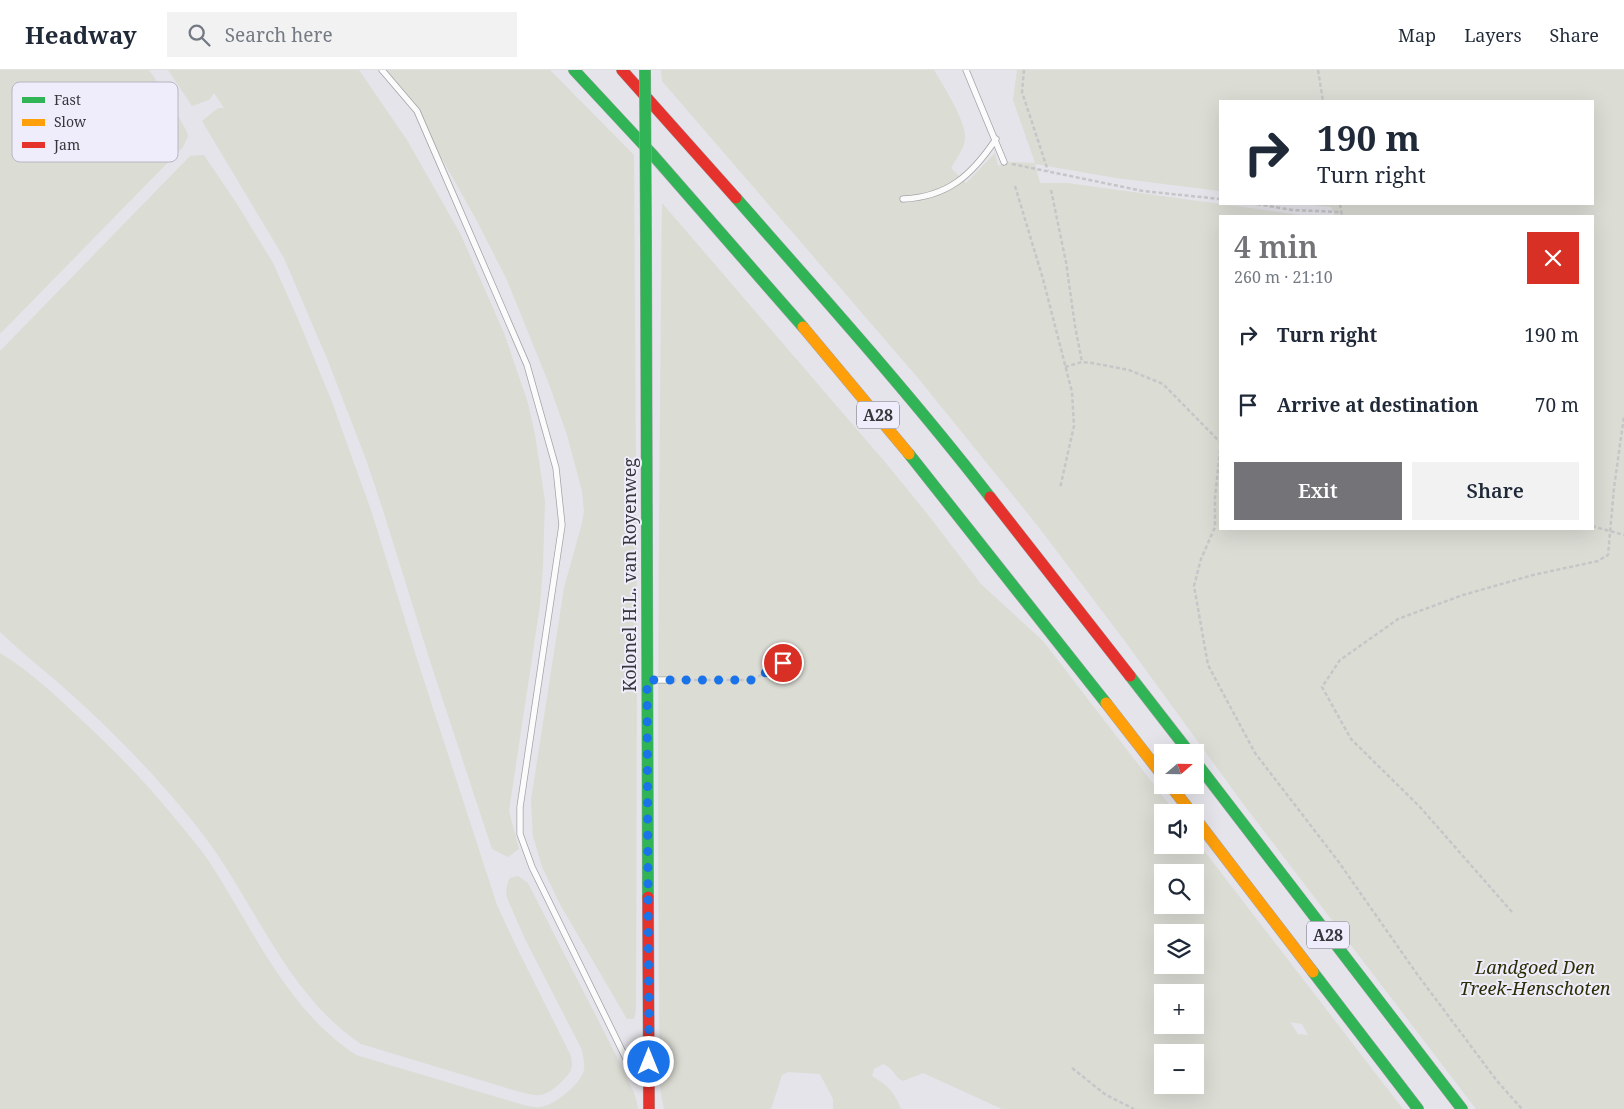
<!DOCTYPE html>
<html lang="en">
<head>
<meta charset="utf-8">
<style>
	body { margin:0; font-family:"Noto Serif",serif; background:#f2f2f3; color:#1f2937; height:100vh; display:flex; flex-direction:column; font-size:19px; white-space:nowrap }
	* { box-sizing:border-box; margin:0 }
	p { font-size:16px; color:#747a83 }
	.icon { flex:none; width:28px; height:28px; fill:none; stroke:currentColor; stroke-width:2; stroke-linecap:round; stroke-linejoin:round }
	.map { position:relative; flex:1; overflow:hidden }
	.panel { position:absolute; left:1219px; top:145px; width:375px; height:315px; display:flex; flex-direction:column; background:#fff; border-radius:0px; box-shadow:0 5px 20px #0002 }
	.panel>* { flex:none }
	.guide { position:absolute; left:1219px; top:30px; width:375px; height:105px; border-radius:0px; box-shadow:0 5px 20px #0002; background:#fff; color:#1f2937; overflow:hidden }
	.needle { width:32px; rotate:70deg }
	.controls { position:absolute; left:1154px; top:674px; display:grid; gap:10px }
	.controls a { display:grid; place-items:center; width:50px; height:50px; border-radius:0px; background:#fff; box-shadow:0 5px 20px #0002; font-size:25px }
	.pin { position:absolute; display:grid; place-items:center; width:42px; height:42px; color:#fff; margin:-21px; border:2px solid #fff; border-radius:50%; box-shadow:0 1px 5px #0007 }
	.me { position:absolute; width:55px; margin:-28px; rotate:0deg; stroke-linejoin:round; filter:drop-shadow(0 0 4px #0008) }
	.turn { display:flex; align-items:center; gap:18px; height:105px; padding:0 15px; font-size:22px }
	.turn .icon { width:65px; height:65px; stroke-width:2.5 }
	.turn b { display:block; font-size:35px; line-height:42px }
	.round { display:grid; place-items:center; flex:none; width:52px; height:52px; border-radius:0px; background:#f2f2f3 }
	.headline { display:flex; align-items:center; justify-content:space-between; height:85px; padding:0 15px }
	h1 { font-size:30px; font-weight:600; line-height:38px; color:#737378 }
	.action { display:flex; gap:10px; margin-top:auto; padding:10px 15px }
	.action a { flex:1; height:58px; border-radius:0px; background:#737378; color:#fff; font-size:20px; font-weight:600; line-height:58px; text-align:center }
	.action a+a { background:#f2f2f3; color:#1f2937 }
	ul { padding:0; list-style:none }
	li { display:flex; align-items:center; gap:15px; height:70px; padding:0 15px }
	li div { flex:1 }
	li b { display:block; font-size:19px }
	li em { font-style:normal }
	header { display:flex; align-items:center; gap:30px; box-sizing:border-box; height:70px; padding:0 25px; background:#fff; border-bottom:1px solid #e0e1e3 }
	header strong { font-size:24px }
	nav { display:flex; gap:28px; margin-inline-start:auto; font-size:18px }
	.search { width:350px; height:45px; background:#f2f2f3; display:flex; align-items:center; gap:12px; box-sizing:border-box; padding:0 18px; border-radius:0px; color:#747a83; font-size:19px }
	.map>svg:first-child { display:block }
	.green { fill:#dbdcd4; fill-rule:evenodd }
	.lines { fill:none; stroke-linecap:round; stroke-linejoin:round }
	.lane-casing { stroke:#a3a3a7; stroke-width:7 }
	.fast-casing { stroke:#a3a3a7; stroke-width:12 }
	.slow-casing { stroke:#a3a3a7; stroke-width:12 }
	.jam-casing { stroke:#a3a3a7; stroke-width:12 }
	.path { stroke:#c6c6c8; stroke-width:2.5; stroke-dasharray:4 2.5; stroke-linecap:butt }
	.lane { stroke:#fbfbfc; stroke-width:5.5 }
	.fast { stroke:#30b455; stroke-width:11 }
	.slow { stroke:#ff9f0a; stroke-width:11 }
	.jam { stroke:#e5322d; stroke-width:11 }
	.fast-bridge-casing { stroke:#a3a3a7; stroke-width:12; stroke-linecap:butt }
	.fast-bridge { stroke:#30b455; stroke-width:11 }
	.route { stroke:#1a73e8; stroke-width:9; stroke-dasharray:0 16.2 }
	.labels { text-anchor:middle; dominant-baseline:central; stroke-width:4; stroke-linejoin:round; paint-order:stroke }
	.shield { fill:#efedfb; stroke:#6e6d75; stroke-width:1 }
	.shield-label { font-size:16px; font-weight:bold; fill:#36363b }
	.street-label { font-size:18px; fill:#36363b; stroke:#efedfb }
	.park-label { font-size:18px; font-style:italic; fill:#2b2e04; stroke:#efedfb }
	.key { fill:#efedfb; stroke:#b8b6c1; stroke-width:1 }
	.key-label { font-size:14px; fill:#36363b }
</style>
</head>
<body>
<header>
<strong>Headway</strong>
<div class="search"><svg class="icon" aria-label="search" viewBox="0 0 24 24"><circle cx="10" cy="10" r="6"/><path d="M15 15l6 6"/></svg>Search here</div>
<nav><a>Map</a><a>Layers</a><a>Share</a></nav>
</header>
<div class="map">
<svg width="1624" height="1039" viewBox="0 0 1624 1039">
	<rect width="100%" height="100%" fill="#e4e4ea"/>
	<path class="green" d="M0,0H149L163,20L186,60L188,66L183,77L0,264Z
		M168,0H359L407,70L461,165L504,263L528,333L535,365L545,431L543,496L540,535L509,741L519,779L508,787L492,779L429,588L383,440L367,392L328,291L284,188L202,51L218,38H224L214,23L209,30L192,36Z
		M384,0H550L634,85L637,570L636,941L634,949H627L561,836L542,797L533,766L531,730L564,518L582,453L584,441L582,421L567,365L549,314L507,210L478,153L427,62Z
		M661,0H934C943,15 967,53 965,69C964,79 956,89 951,98L966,113L995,83L998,96L1009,92L1035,93L1013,30L1017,0H1624V1039H1476L1244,735L1124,570L1037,455L918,308L662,11ZM1220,31H1592V134H1303L1331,137L1335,146H1592V459H1220V146H1309L1067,113H1040L1035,94L1116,108L1220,121Z
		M204,85L237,134L273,193L298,249L332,332L372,443L418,592L497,835L515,874L570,984C572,989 573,995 571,1000C566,1009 551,1024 540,1025C534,1026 526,1023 520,1022L361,974C284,923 254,828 198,758C160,710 117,665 71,624C48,603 23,584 0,562V281L190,86Z
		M662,133L885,392L929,446L981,514L1043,571L1175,742H1162V775H1195V769L1403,1039H1002L923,1003L903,1011C893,1006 895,999 883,994L874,999L872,1006C888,1016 894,1021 901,1039H833V1029L820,1004L788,1002L782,1005L771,1039H664L660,1019C656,724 659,429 662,133ZM1162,802H1195V835H1162ZM1162,862H1195V895H1162ZM1162,922H1195V955H1162ZM1290,952L1302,954L1308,965L1298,964ZM1162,982H1195V1015H1162Z
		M0,583C33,603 59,629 87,655C120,686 150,717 178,752C188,764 199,777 208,790C253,858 286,939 356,985L517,1033C524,1035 533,1038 541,1037C554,1035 578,1016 583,1003C586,996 583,987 582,980L525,869L508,830C505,823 506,815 510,808L518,806L528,813L622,997L635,1025L638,1039H0Z"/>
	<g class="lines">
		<defs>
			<path id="lane" d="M382,0L417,41L527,295L556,398L562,455L520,737V764L532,797L637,1011H647
				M966,0L1004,92
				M903,129C948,127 972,105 996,69
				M649,610H672"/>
			<path id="fast" d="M574,0L652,84L803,257
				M736,128C822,226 910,324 990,427
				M646,171L648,827
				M909,384L1106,633
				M1130,606L1189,682
				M1195,691L1462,1039
				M1313,902L1418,1039"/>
			<path id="slow" d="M803,257L909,384
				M1106,633L1162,705
				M1170,715L1191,742
				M1195,748L1313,902"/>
			<path id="jam" d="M622,0L736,128
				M990,427L1130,606
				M648,827L649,1039"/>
		</defs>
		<use href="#lane" class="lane-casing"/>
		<use href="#fast" class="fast-casing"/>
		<use href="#slow" class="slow-casing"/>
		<use href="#jam" class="jam-casing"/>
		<path class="path" d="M1024,0L1022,22L1048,101
			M1318,0L1323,31
			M1012,94L1143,121L1220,129
			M1015,116L1043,209L1072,322L1074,356L1060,418
			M1051,120L1066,192L1075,256L1082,292
			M1257,134L1292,140L1341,142
			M1340,134L1342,146
			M1065,297L1082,292L1092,293L1129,300L1163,314L1220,372
			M1220,380L1215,428V457L1201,489L1194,516L1208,595L1255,683L1338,791L1417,904L1497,1011L1522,1039
			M1592,456L1624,465
			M681,610H752L783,593
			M1512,842L1420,737L1351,669L1322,617L1340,590L1398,549L1463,525L1533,505L1598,491L1608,485L1614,418L1624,346
			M1072,998L1106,1025L1134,1039"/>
		<use href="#lane" class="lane"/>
		<use href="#fast" class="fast"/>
		<use href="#slow" class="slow"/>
		<use href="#jam" class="jam"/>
		<defs>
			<path id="fast-bridge" d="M645,0L646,171"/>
		</defs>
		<use href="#fast-bridge" class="fast-bridge-casing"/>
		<use href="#fast-bridge" class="fast-bridge"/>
	</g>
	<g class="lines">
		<path class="route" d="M649,992L647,610H752L783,593"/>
	</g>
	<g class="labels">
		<g class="shield">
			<rect x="857" y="331.5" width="42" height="27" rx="4"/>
			<rect x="1307" y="851.5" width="42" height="27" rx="4"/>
		</g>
		<g class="shield-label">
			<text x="878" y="345">A28</text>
			<text x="1328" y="865">A28</text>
		</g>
		<g class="street-label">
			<text transform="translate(629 505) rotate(-90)">Kolonel H.L. van Royenweg</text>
		</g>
		<g class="park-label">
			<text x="1535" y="897">Landgoed Den<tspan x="1535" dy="21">Treek-Henschoten</tspan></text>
		</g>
	</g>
	<rect x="12" y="12" width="166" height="80" rx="8" class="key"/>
	<rect x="22" y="27" width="23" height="6" fill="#30b455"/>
	<rect x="22" y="49" width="23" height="7" fill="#ff9f0a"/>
	<rect x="22" y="72" width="23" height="6" fill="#e5322d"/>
	<g class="key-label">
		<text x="54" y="35">Fast</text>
		<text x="54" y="57">Slow</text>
		<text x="54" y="80">Jam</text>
	</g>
</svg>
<div class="controls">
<a><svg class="needle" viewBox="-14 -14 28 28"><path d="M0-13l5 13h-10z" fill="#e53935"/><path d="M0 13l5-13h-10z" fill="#747a83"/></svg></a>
<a><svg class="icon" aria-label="sound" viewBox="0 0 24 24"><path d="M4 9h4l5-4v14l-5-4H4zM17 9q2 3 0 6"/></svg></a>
<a><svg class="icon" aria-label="search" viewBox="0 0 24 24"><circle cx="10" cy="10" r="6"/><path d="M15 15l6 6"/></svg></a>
<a><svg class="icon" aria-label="layers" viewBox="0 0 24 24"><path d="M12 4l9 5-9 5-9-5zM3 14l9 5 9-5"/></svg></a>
<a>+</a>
<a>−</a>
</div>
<div class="pin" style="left:783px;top:593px;background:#d93025"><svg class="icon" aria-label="arrive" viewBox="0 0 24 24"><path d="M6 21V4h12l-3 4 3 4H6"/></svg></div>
<svg class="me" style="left:649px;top:992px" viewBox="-20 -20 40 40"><circle r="17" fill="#1a73e8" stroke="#fff" stroke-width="3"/><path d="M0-11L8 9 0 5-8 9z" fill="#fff"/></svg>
<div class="guide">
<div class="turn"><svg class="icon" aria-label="right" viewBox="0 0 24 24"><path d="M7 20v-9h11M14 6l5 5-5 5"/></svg><div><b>190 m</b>Turn right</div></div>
</div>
<section class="panel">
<div class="headline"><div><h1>4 min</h1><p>260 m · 21:10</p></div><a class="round" style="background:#d93025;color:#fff"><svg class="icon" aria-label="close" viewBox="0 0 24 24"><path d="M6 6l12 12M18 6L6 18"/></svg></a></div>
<ul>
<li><svg class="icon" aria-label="right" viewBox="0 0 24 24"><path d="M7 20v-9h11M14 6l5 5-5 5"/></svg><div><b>Turn right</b></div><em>190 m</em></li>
<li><svg class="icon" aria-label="arrive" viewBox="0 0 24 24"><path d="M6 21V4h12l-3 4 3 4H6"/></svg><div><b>Arrive at destination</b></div><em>70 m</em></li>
</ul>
<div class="action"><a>Exit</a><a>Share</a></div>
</section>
</div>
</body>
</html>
